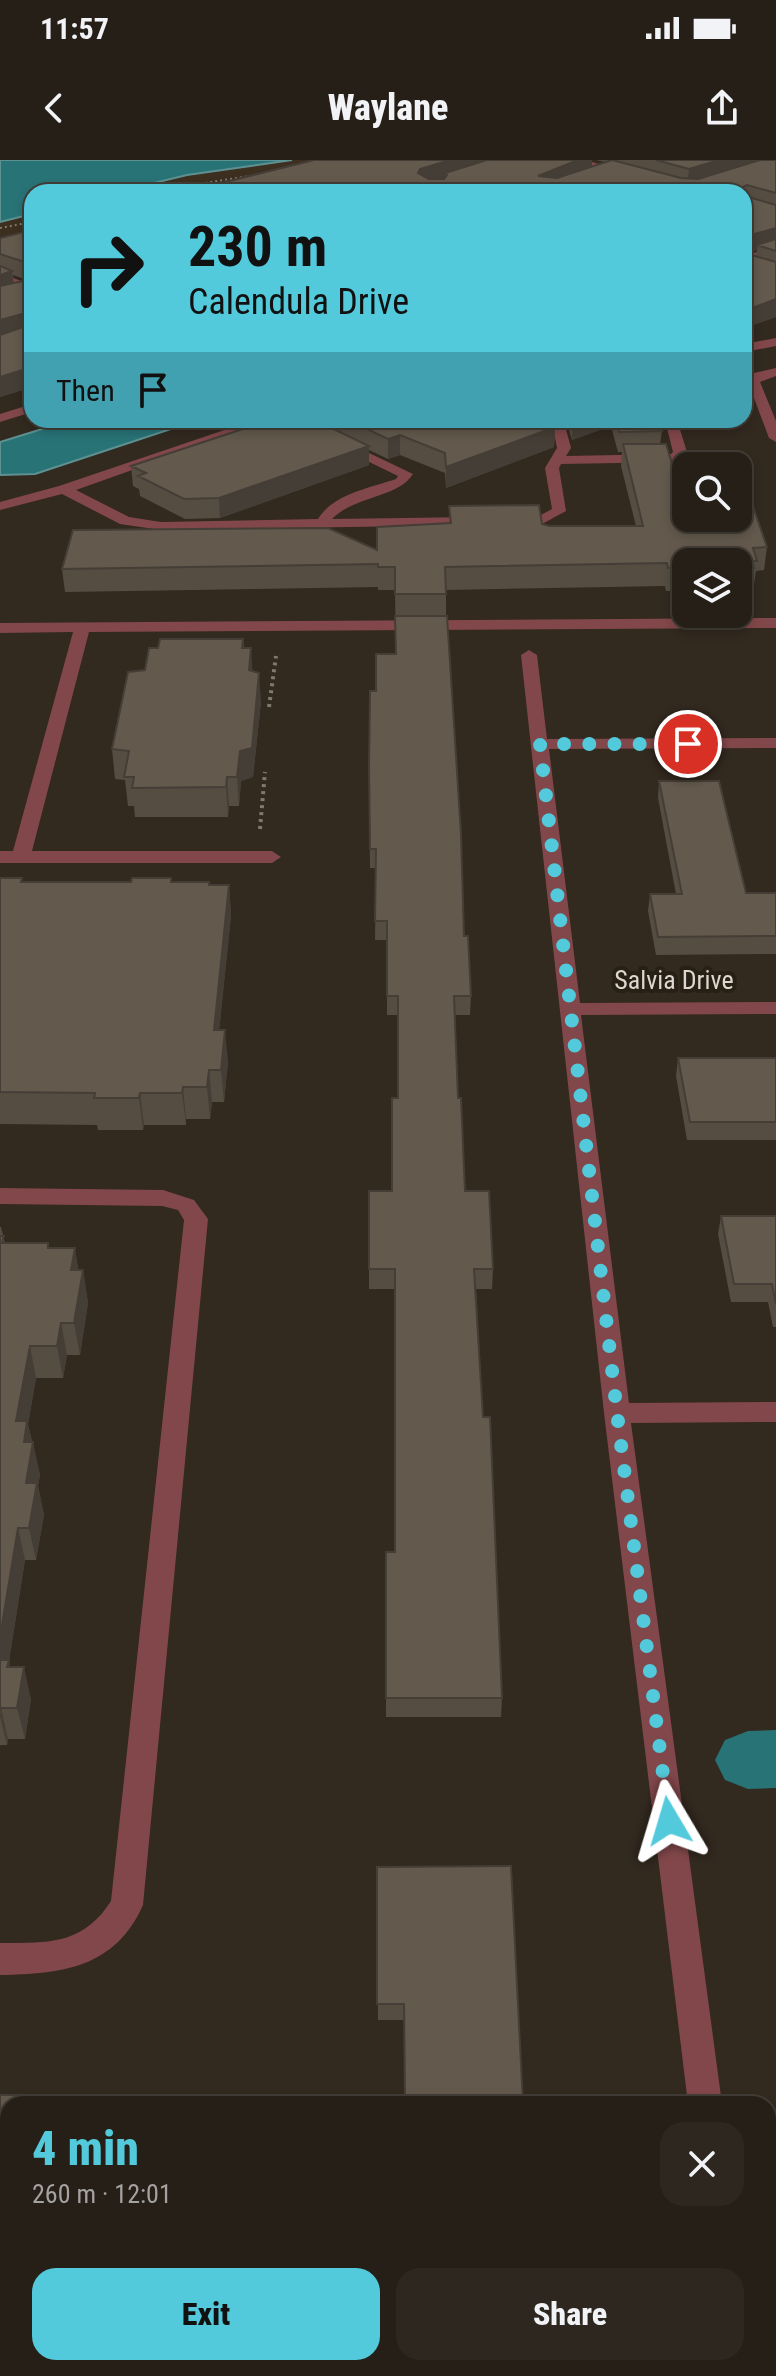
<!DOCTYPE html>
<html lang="en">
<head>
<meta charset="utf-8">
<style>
	body { margin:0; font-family:"Roboto Condensed",sans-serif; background:#2e2720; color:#f1f3f6; height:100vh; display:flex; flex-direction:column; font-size:30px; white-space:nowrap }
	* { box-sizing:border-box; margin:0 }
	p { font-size:26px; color:#a4a2a1 }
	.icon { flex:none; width:44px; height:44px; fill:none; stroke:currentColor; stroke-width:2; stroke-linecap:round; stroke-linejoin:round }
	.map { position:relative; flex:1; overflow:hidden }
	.side { position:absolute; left:0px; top:1936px; width:776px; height:280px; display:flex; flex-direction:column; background:#261f17; border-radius:24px 24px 0 0; box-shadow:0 4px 12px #0003,0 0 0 2px #423d36 }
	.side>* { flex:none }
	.guide { position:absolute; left:24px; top:24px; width:728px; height:244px; border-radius:24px; box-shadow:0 4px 12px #0003,0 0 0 2px #423d36; background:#53cadc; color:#111; overflow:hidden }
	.tools { position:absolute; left:672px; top:292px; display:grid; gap:16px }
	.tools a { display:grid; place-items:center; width:80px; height:80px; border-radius:16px; background:#261f17; box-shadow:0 4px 12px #0003,0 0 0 2px #423d36; font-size:40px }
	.pin { position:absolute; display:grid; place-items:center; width:68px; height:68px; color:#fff; margin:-34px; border:4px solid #fff; border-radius:50%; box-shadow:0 2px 8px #0007 }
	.me { position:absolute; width:88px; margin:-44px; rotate:353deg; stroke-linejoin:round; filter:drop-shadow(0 0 6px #0008) }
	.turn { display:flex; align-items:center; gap:28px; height:168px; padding:0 32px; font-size:36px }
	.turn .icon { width:104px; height:104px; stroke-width:2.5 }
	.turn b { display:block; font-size:56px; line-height:68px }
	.then { display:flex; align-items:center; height:76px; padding:0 32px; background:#0003; gap:16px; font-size:30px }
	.round { display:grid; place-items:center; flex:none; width:84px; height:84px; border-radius:24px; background:#2e2720 }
	.headline { display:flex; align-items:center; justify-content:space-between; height:136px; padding:0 32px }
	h1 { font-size:48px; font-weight:800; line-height:60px; color:#53cadc }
	.cta { display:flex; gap:16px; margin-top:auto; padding:16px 32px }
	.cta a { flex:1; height:92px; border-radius:24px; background:#53cadc; color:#111; font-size:32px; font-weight:800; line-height:92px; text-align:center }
	.cta a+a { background:#2e2720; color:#f1f3f6 }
	.status { display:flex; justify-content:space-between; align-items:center; height:56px; padding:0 40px; background:#261f17; direction:ltr }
	.status svg { height:22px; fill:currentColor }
	header { display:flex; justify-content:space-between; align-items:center; height:104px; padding:0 32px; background:#261f17; font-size:36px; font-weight:800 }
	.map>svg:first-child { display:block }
	.built { fill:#3d2f1f }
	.water { fill:#287376; stroke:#5e9191; stroke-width:2 }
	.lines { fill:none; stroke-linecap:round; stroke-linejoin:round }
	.canal { fill:#287376; fill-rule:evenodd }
	.path-far1 { stroke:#807970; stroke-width:2; stroke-dasharray:2 3; stroke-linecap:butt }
	.path { stroke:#807970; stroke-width:4; stroke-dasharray:3 4; stroke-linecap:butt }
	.minor { fill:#82474a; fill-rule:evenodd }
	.wall { fill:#554d42; fill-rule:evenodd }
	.shaded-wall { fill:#453e36 }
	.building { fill:#63594d; stroke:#453e36; stroke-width:2 }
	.route { stroke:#53cadc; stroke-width:14; stroke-dasharray:0 25.2 }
	.labels { text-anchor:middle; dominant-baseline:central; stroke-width:8; stroke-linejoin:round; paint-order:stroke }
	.street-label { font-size:26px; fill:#ddd7d0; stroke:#282015 }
</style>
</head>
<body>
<div class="status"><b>11:57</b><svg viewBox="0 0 49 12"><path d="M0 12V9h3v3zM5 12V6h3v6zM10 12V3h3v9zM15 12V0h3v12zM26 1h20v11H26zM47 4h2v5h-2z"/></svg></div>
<header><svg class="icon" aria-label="back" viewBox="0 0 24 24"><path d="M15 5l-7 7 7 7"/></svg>Waylane<svg class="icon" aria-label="share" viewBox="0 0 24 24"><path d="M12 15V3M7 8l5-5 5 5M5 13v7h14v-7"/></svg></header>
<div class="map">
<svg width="776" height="2216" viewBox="0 0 776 2216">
	<rect width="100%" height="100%" fill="#32291f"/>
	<path class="built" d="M0,0H315L183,32H32V69L0,77Z"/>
	<path class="water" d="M0,0H292L187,15L117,32H32V54L0,62Z
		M71,260H198L35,314L0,315V282Z"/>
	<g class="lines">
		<path class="canal" d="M776,1570V1628L748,1629L725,1620L715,1600L725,1580L748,1571Z"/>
		<path class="path-far1" d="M146,32L250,16
			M0,68L32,62"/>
		<path class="path" d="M269,547L276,496
			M260,669L265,612"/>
		<path class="minor" d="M569,0H585L696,32H680Z
			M776,86V93L744,103V96Z
			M0,113L32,125V132L0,120Z
			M776,178V186L744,192V184Z
			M776,208V216L760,222L776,261V282L769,278L748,222L754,213Z
			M32,244V252L0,262V254Z
			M254,260H273L76,330L129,357L161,362L318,359C333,334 370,328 396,319L398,316L283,260H300L413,314C398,338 354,336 332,359L539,356L552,349L545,308L557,288L553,267L541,260L564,262L571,288L566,296L671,294L673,292L665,260H677L687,292L675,302L561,304L559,308L566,351L542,364L161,370L120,364L62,334L0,350V342L59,326Z
			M776,458V468L89,472L32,691H272L281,697L272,703H0V691H13L73,472L0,473V463Z
			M529,490L537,495L547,579L776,578V588L549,589L580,843L776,842V854L581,855L629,1243L776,1242V1262L631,1263L722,1944H688L604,1253L521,495Z
			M0,1028L163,1030L194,1040L208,1059L143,1745C115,1808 62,1814 0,1815V1783C48,1783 83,1785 111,1741L184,1060L178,1050L162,1046L0,1044Z
			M776,2133V2171L768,2172V2134Z
			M719,2208H757L758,2216H720Z"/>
	</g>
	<path class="wall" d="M314,0L592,7L605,2L596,0H776V157L744,168V32H185ZM757,90L756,96L744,93Z
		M32,70V227L0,237V78ZM13,115L27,120L14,123Z
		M270,260H554L555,267L554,287L446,328L445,313L400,295L388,299L369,290V305L220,358L185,359L140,336L139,329L133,326L131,306Z
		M566,260H658L662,271L660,284L674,310L767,387L764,410L756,411L754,424H752L751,431H738V402H686V434L685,431H666L665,426L446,430V456L464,776L471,836L470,855H455L458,938L465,1031L493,1109L492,1129H476L483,1257L502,1538L501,1557H386V1392H394L395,1129H369V1031H392L398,938V855H387V780H375L376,708H370L369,606L376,531L396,494L395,430H378V427L65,432L62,409L377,390L449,363V346L542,364L549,366H636L621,306L622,292H618L611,266L572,280Z
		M243,479L244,488L252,511L261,542L253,617L241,621L239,646H229L228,657H135L134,646H128L125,620L115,619L112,589L158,488Z
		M659,621L746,733H776V794L656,795L648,751L650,734H676L658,638Z
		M0,718L23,722H209V725H229L231,756L219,870L228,902L224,942H212L210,959H186V965H144L143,970H98L97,965L0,964Z
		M678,898H776V980H687L676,916Z
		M721,1056H776V1167H773L768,1142H731L718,1074Z
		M0,1067H1L5,1083H48L49,1088H75L78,1110H83L88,1143L80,1195H67L63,1218H36L28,1264L40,1315L38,1326L44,1355L36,1400H25L9,1501L10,1507L31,1539L25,1579H8L7,1585H0Z
		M377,1707L523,1944L404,1860H378Z
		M0,1935L8,1944V2203H0Z"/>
	<path class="shaded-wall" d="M450,0H503L447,15L445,13V18L420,25L418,13L420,9Z
		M578,0H592V10L538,32V16Z
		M719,0H758L687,25L689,9Z
		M776,68V84L757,85V90L744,94V77Z
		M12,111L14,129L0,133V115Z
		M776,139V157L744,168V151Z
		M29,152L31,170L0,180V160Z
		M32,207V227L0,237V217Z
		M573,260H611V266L572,280Z
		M555,267L554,287L446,328V307Z
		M400,275V295L388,299V279Z
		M369,286V305L220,358L219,338Z
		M251,488L253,516L249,510Z
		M259,513L261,542L253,617L241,621L239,646L237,617L240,591Z
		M227,617L229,646L228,657L226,627Z
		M229,725L231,756L216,902L214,870Z
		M225,870L228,902L224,942L221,910Z
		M209,910L212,942L210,959L207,927Z
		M183,927L186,959V965L182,933Z
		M140,933L144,965L143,970L139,938Z
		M75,1088L80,1120L71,1110Z
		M83,1110L88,1143L80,1195L74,1163Z
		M61,1163L67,1195L63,1218L57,1186Z
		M30,1186L36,1218L28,1264L33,1287V1282L40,1315L38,1326L44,1355L36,1400L29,1368L16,1261Z
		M18,1368L25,1400L9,1501L16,1532L0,1517V1477Z
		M24,1507L31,1539L25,1579L17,1548Z
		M1,1548L8,1579L7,1585L0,1556Z"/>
	<path class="building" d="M314,0H450L420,9L418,13L429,19H444L447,15L445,13L487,0H578L538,16L557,18L612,0L681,18L698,19L760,0H776V33L747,25L743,27L745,36L776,45V68L744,77V32H185Z
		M656,0H719L689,9Z
		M32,70V117L31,104L0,94V78Z
		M776,79V91L757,85Z
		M744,93L776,102V139L744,151V99L747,98L744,97Z
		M0,106L12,111L0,115Z
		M32,119V154L29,152L0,160V126Z
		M32,164V207L0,217V175Z
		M270,260H315L369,286L219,338L184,339L138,316L146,313L131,306Z
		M348,260H554L555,267L446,307L445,293L400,275L388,279Z
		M616,260H658L662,271L619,272Z
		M623,284H666L674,310L686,311V358H738V330L748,332L767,387L753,388L757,401H751L754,408H738V402H686V408H668L667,403L445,407L446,434H395V407H378V404L62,409L73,370L328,368L377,390V367L451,363L449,346L539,345L542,364L549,366H643Z
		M395,456H447L461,674L464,776H468L471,836H454L458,938H461L465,1031H489L493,1109H474L483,1257H490L502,1538H386V1392H395V1109H369V1031H392V938H398V836H387V761H375L376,689H370L369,606L370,531H376V494H396Z
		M160,479H243L242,488H251L249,510L259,513L252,588L240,591L237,617H227L226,627L132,628L134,617H124L129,591L112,589L128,512L145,510L149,488H158Z
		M659,621H719L746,733H776V776L658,777L650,734H682Z
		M0,718H22L21,722H131L132,718H171V722H209V725H229L214,870H225L221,910H209L207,927H183L182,933H140L139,938H94L95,933L0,932Z
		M678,898H776V962H690Z
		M721,1056H776V1144L772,1124H734Z
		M0,1076H4L2,1083H48V1088H75L71,1110H83L74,1163H61L57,1186H30L16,1261H27L24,1282H33L26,1323H37L29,1368H18L0,1477Z
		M0,1500H9L7,1507H24L17,1548H1L0,1551Z
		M511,1706L523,1944H405L404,1844H377V1707Z
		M0,1935H82L81,1944H8V2179H0Z
		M397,2208H536V2216H397Z"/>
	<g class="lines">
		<path class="route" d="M669,1661L617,1253L540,584H688"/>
	</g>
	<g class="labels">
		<g class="street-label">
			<text x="674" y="820">Salvia Drive</text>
		</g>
	</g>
</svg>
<div class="tools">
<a><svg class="icon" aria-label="search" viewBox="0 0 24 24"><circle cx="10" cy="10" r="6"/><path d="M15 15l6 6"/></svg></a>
<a><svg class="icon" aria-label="layers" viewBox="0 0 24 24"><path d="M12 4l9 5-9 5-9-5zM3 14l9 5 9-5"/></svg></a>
</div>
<div class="pin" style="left:688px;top:584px;background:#d93025"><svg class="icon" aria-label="arrive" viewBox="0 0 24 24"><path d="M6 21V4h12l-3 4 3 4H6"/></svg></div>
<svg class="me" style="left:669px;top:1661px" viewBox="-20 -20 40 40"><path d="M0-17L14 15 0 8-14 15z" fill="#53cadc" stroke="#fff" stroke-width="4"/></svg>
<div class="guide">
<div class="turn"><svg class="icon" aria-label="right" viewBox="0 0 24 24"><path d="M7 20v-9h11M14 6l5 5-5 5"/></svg><div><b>230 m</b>Calendula Drive</div></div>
<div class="then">Then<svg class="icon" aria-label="arrive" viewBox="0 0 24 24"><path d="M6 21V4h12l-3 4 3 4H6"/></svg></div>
</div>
<section class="side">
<div class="headline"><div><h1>4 min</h1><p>260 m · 12:01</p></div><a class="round"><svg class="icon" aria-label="close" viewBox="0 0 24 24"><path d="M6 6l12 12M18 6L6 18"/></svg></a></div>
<div class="cta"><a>Exit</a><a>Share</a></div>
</section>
</div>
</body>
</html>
